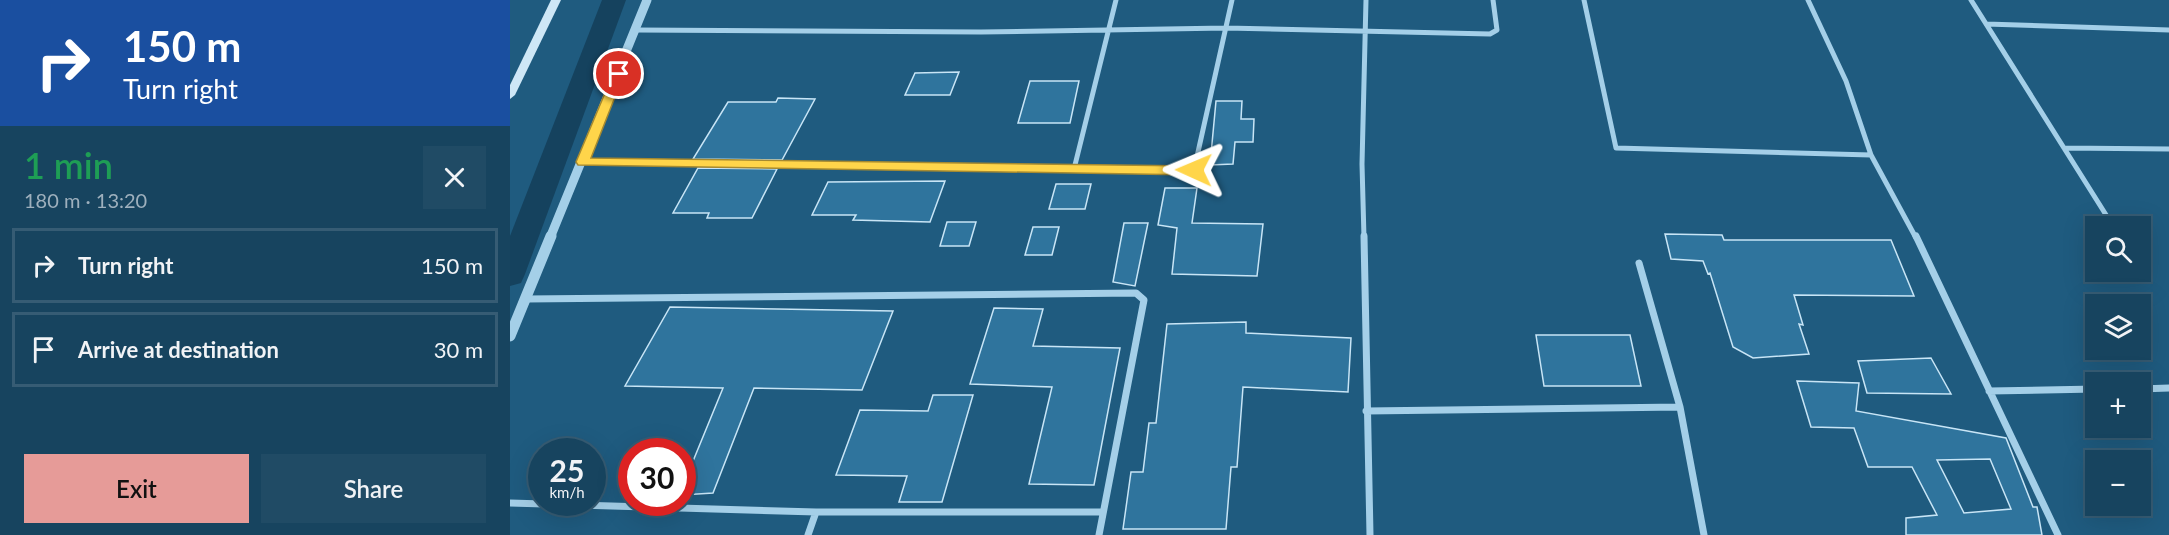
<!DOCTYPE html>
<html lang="en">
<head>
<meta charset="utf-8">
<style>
	body { margin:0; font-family:Lato,sans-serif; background:#204b65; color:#f1f3f6; height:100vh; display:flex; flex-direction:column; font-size:22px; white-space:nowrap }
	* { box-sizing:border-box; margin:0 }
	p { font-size:20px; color:#9eb0bd }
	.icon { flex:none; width:33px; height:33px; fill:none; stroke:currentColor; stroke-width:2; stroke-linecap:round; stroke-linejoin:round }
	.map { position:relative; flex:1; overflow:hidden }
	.panel { display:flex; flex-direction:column; background:#17445f; width:510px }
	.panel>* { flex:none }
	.guide { background:#1a4fa0; color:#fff; overflow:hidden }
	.fabs { position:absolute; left:1575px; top:216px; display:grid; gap:12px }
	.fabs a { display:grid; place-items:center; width:66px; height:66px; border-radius:0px; background:#17445f; box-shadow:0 6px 24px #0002,0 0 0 2px #365c74; font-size:30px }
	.speed { position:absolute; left:18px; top:438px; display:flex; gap:12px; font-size:30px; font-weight:700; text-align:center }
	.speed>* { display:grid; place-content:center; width:78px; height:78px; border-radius:50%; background:#17445f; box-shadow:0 6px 24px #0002,0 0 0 2px #365c74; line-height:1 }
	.speed small { font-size:15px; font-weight:400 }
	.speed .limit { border:9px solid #d22; background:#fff; color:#111 }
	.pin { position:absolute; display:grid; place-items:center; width:51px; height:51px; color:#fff; margin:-26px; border:3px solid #fff; border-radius:50%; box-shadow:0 2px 6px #0007 }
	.me { position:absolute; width:66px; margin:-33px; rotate:271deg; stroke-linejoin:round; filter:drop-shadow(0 0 4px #0008) }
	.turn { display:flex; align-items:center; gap:21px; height:126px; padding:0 24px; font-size:27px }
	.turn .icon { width:78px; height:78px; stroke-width:2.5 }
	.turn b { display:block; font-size:42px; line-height:51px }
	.round { display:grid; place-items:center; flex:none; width:63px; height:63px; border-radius:0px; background:#204b65 }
	.overview { display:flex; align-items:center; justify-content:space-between; height:102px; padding:0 24px }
	h1 { font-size:36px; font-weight:600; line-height:45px; color:#1e9e55 }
	.action { display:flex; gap:12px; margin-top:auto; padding:12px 24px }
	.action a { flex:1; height:69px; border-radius:0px; background:#e69b98; color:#111; font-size:24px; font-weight:600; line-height:69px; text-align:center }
	.action a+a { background:#204b65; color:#f1f3f6 }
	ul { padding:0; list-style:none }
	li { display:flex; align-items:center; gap:18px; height:75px; margin:0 12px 9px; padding:0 12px; border:3px solid #365c74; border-radius:0px }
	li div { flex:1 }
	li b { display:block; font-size:22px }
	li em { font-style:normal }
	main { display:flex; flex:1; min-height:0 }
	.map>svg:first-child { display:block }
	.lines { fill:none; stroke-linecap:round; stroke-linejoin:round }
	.canal { fill:#15425e; fill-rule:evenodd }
	.building { fill:#2f749d; stroke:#c8e5f6; stroke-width:1.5; fill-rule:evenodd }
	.minor-far1 { stroke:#a4cfe8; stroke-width:5 }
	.minor { stroke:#a4cfe8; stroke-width:7 }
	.tertiary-far1 { stroke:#a4cfe8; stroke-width:9 }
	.tertiary { stroke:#a4cfe8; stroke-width:11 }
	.secondary { fill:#cee7f6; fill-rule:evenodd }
	.route { fill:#ffd54a; stroke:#a68a30; stroke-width:1.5 }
</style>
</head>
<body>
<main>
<section class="panel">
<div class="guide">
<div class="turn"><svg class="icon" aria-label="right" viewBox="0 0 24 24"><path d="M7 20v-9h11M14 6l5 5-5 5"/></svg><div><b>150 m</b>Turn right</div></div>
</div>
<div class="overview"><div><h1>1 min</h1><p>180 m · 13:20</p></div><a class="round"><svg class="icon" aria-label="close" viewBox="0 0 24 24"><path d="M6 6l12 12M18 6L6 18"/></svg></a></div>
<ul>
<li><svg class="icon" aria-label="right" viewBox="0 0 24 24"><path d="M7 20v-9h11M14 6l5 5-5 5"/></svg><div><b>Turn right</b></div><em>150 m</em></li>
<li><svg class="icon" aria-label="arrive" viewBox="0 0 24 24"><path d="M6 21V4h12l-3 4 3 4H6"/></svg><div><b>Arrive at destination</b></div><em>30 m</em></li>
</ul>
<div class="action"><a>Exit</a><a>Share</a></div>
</section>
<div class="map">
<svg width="1659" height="535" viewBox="0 0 1659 535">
	<rect width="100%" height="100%" fill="#1f5b7f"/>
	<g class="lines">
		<path class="canal" d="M92,0H116L15,274L11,283L0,286V236Z"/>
	</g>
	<path class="building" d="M449,72L440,95H395L405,73Z
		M520,81H569L560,123H508Z
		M268,98L305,99L272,160L183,159L218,102H266Z
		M706,101H732L731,119H744L743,142H725L723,164L700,165Z
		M188,168L267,169L242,218H197L199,213H163Z
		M435,181L420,222L343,220L346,215H302L318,182Z
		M546,184H581L575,209H539Z
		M655,188H687L682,223L753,224L747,276L662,274L667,228L648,225Z
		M437,222H466L459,246H430Z
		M614,223H638L625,286L603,282Z
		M523,227H549L542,255H515Z
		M1155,234L1212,235L1214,240H1381L1404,296L1284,295L1293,325L1289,324L1299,354L1243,358L1223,347L1200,273L1198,274L1193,261L1161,259Z
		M160,307L383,311L352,390L244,388L203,493L172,495V488L213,388L115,386Z
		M484,308L533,309L523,346L610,348L584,485L519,484L542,387L460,384Z
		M736,322V333L841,338L838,392L733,387L727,467H721L716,529H613L621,472H633L639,423H646L657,324Z
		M1026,335H1120L1131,386H1034Z
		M1421,358L1441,394L1357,393L1348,361Z
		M1287,381L1349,383L1346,411L1496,438L1523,507H1527L1532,535H1396V518L1427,515L1402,467H1358L1344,428L1301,427ZM1480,459L1501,509L1454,513L1427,460Z
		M423,395H463L432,502H389L397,476L326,475L350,410L418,411Z"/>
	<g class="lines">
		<path class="minor-far1" d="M1074,0L1106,148L1361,155
			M1298,0L1336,81L1361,155L1406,238
			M1461,0L1603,226
			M1476,24L1659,30
			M127,30L471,32L716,28L980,34L987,30L983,0
			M1554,148L1659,149
			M73,162L684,170L722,0
			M564,169L606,0
			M854,238L852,164L856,0"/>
		<path class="minor" d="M854,236L860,535
			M1406,236L1548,535
			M1129,263L1170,407L1194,535
			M16,299L626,293L634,300L589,535
			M1630,389L1659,388
			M1479,391L1586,389
			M856,411L1170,407
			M0,503L306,512H593
			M298,535L306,512"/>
		<path class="tertiary-far1" d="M40,238L137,0"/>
		<path class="tertiary" d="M0,336L41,236"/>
		<path class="secondary" d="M41,0H51L5,95L0,99V85Z"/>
	</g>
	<path class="route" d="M109,70L114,74L81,158L684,166L690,170L684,175L68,165L66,162L103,74Z"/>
</svg>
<div class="fabs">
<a><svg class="icon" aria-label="search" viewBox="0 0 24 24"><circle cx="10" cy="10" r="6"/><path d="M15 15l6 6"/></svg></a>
<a><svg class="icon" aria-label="layers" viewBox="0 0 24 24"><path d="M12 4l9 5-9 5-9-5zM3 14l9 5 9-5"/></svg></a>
<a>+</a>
<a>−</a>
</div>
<div class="speed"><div>25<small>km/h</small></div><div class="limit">30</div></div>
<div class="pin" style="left:109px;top:74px;background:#d93025"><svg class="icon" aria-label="arrive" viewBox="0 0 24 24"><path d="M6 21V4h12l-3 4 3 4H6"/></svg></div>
<svg class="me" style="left:684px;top:170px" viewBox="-20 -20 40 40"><path d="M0-17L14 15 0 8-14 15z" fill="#ffd54a" stroke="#fff" stroke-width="4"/></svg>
</div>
</main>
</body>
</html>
